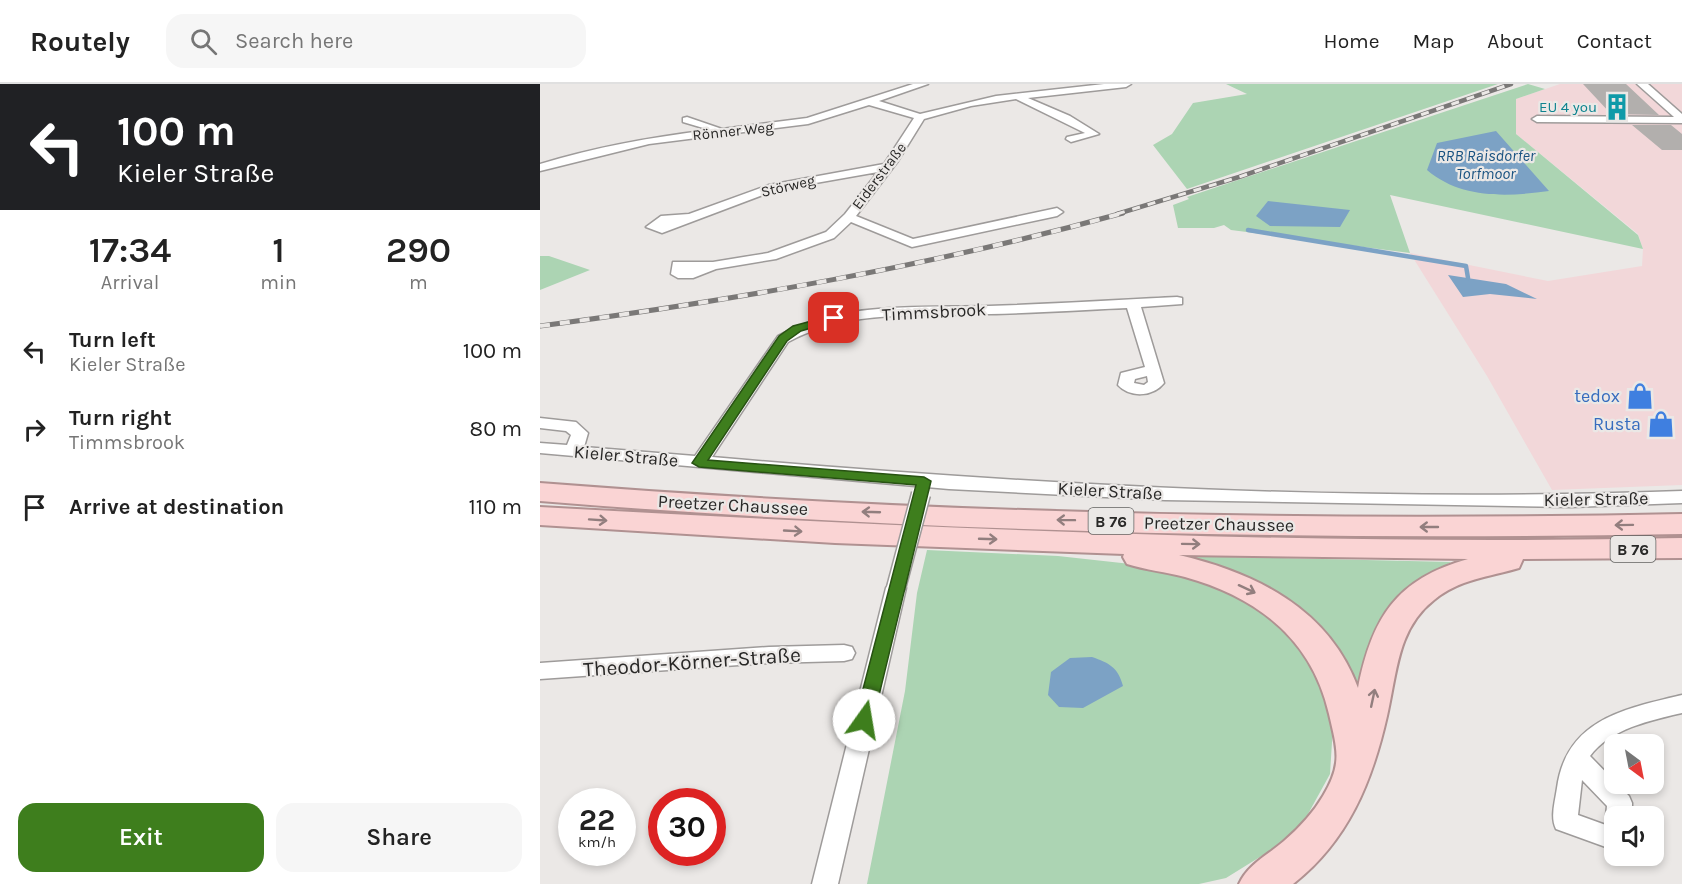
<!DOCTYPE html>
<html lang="en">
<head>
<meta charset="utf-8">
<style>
	body { margin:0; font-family:Karla,sans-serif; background:#f6f6f6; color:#222; height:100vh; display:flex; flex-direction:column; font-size:22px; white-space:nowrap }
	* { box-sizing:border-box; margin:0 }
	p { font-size:20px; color:#767676 }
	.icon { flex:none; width:33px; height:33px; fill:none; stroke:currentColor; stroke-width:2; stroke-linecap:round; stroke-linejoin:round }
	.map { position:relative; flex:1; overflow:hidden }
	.side { display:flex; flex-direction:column; background:#fff; width:540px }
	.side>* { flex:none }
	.guide { background:#202124; color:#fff; overflow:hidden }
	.needle { width:39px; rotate:148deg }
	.controls { position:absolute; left:1064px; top:650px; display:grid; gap:12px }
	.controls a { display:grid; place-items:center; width:60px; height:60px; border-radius:12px; background:#fff; box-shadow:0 3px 9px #0003; font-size:30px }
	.speed { position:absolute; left:18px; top:704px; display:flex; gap:12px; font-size:30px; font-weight:700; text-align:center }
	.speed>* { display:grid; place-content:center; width:78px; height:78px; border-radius:50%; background:#fff; box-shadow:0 3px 9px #0003; line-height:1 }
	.speed small { font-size:15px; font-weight:400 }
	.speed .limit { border:9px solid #d22; background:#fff; color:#111 }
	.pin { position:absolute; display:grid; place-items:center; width:51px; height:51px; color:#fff; margin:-26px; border-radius:12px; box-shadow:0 3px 9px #0006 }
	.me { position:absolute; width:66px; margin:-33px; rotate:13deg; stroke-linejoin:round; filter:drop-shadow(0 0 4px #0008) }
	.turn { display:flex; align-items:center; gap:21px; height:126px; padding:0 18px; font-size:27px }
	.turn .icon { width:78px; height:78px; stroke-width:2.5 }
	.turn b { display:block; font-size:42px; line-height:51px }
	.eta { display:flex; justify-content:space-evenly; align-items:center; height:102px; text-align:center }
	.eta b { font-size:36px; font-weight:600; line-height:42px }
	.button { display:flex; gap:12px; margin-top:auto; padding:12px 18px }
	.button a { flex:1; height:69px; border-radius:18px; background:#3e7e1d; color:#fff; font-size:24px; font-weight:600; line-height:69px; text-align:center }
	.button a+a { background:#f6f6f6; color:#222 }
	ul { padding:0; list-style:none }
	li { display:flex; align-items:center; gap:18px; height:78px; padding:0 18px }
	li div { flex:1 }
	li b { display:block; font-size:22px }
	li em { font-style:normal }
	header { display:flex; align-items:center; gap:36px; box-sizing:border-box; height:84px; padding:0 30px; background:#fff; border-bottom:2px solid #e0e0e0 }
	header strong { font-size:28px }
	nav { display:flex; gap:33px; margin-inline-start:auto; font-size:21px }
	.search { width:420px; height:54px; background:#f6f6f6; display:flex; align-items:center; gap:15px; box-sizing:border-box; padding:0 21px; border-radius:18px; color:#767676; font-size:22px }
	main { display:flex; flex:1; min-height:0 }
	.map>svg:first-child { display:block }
	.commercial { fill:#f2d7d9 }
	.green { fill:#acd4b3 }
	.water { fill:#7ca2c5 }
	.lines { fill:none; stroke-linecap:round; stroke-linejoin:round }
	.stream { stroke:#7ca2c5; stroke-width:4.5 }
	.building { fill:#b2afad }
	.minor-casing { stroke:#9e9b9a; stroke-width:3 }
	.trunk-casing { stroke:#b09191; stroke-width:4 }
	.minor { fill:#fff; fill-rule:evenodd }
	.trunk { fill:#fad4d4; fill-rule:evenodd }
	.rail-far1-casing { stroke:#7a7877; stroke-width:4.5 }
	.rail-casing { stroke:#7a7877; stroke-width:5 }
	.rail-far1 { stroke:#ebe8e6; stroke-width:3; stroke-dasharray:8; stroke-linecap:butt }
	.rail { stroke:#ebe8e6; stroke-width:4; stroke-dasharray:10; stroke-linecap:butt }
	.minor-bridge-casing { stroke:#9e9b9a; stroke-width:21; stroke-linecap:butt }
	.minor-bridge { stroke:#fff; stroke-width:18 }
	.oneway { stroke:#927e7e }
	.route { fill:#3e7e1d; stroke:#285213; stroke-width:1.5 }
	.labels { text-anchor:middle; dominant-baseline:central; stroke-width:4.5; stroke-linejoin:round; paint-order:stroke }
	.far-culture-label { font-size:15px; fill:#0d838f; stroke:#ebe8e6; text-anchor:end }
	.far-street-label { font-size:15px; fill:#292827; stroke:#ebe8e6 }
	.far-water-label { font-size:16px; font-style:italic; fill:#185281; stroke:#ebe8e6 }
	.shield { fill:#ebe8e6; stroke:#636260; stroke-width:1.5 }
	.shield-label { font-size:16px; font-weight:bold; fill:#292827 }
	.street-label { font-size:18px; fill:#292827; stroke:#ebe8e6 }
	.shop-label { font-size:18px; fill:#366cbe; stroke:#ebe8e6; text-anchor:end }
	.near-street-label { font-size:21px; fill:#292827; stroke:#ebe8e6 }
</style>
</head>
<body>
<header>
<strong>Routely</strong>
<div class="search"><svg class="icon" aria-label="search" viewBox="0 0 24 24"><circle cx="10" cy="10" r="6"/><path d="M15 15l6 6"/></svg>Search here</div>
<nav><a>Home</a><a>Map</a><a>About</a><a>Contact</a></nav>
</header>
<main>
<section class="side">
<div class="guide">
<div class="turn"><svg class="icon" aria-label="left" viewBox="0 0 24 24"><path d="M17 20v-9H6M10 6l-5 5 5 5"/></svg><div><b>100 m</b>Kieler Straße</div></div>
</div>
<div class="eta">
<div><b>17:34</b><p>Arrival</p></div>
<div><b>1</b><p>min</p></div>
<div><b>290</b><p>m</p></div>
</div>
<ul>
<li><svg class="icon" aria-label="left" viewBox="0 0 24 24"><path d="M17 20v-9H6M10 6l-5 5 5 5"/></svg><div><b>Turn left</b><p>Kieler Straße</p></div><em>100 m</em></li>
<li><svg class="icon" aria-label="right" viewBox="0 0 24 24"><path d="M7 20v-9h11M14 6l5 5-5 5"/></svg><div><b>Turn right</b><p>Timmsbrook</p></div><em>80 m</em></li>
<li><svg class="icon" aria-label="arrive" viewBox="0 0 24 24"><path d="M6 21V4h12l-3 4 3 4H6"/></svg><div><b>Arrive at destination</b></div><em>110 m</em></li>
</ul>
<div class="button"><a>Exit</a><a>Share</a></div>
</section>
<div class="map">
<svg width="1142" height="800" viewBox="0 0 1142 800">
	<rect width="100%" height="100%" fill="#ebe8e6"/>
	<path class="commercial" d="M1020,0H1142V401L1012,406L947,292L870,169L1008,197L1102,182L1103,165L1098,150L976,50V15Z"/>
	<path class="green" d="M686,0H958L647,105L613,61L632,50L653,19L707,10Z
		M988,0L1005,5L976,15V50L1098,151L1103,165L850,111L870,169L691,146L684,141L674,144H638L633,121L649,115L647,113Z
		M9,172L50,186L0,206V172Z
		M387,466L518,472L627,484L697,507L745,539L775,577L794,626L790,690L757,750L686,794L659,800H327L365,607L377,509Z
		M649,472L911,478L871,503L849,526L832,554L829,583L816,626L695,489Z"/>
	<path class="water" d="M956,47L1009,107C967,113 921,115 887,86L897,59Z
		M728,117L810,126L800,143L730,142L716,132Z
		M908,191L966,200L997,215L950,210L923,213Z
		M552,573C569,579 578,583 583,602L543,624L519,623L508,611L511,588L530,574Z"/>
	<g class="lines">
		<path class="stream" d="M708,146L926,182L928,194"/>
	</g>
	<path class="building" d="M1043,0H1086L1119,31L1071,30Z
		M1092,41H1131L1142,50V66H1122Z"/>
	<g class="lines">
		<defs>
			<path id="minor" d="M373,0H388L339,17L380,30L456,12L564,0H591L586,3L488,14L530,32L559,50L531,58L526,55L527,53L545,49L476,15L431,22L384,35L358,77L316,132L373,155L517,124L523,128L517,132L372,163L311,138L294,154L236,175L176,185L153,194H138L131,190L133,178H173L228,169L286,148L305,130L338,88L236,106L122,149L106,143L121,132L149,130L229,101L344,80L374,34L329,21L268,40L109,60L0,87V80C56,63 112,53 170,46L143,38V34L147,33L182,45L267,34Z
				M1097,0H1108L1142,30V39L997,38L992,35L997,32L1134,33Z
				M637,213L642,214V220L601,223L624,299C613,313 590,314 578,301L581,289L605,283L587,224C542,226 496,229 450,230C382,233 310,224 248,258L172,373C494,401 818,419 1142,407V419L1031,423L625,416L409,405L0,369V359L27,361L31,351L26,347L0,344V334L36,338L48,349L44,363L155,372L238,252C303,217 377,224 449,222C512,220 574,216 637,213ZM607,292L608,298L604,301L594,299L595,295Z
				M356,497L363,499L366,504L298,800H272L346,504L349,499Z
				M304,561L312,563L315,569L312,575L304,577L229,579L0,595V579L229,563Z
				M1142,611V629C1111,636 1070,645 1050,672L1089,712L1092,719V732H1074V741L1070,740L1066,732L1067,722L1042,696L1038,731L1074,744V766L1016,745C1010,733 1015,718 1017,704C1026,636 1083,625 1142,611Z"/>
			<path id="trunk" d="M0,399C380,429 761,438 1142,430V450C761,457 380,448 0,417Z
				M0,423C380,444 761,462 1142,454V474L983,475L979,484C949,493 919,495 894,516C857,545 857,589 847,632C832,698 808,757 753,800H699C708,780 728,771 744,757C759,744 773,729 783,712C803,679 797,665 789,630C772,555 717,513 645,493C626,488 606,486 587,480L583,473L584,470L295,459L0,441ZM639,471L928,475C856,495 832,534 818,604C789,525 716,489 639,471Z"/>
		</defs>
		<use href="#minor" class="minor-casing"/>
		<use href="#trunk" class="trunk-casing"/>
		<use href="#minor" class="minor"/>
		<use href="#trunk" class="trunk"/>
		<defs>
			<path id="rail-far1" d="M577,130L699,93L971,0"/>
			<path id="rail" d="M0,242C196,216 391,182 583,129"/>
		</defs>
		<use href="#rail-far1" class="rail-far1-casing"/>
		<use href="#rail" class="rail-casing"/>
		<use href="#rail-far1" class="rail-far1"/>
		<use href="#rail" class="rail"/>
		<defs>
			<path id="minor-bridge" d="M356,504L381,410"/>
		</defs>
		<use href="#minor-bridge" class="minor-bridge-casing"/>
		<use href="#minor-bridge" class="minor-bridge"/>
	</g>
	<defs><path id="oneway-shaft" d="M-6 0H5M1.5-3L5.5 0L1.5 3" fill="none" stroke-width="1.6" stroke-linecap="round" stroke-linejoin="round" transform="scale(1.5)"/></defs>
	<g class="oneway">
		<use href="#oneway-shaft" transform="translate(331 428) rotate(-178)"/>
		<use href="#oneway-shaft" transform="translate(58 436) rotate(4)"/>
		<use href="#oneway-shaft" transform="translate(526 436) rotate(-179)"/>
		<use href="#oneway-shaft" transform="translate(1084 441) rotate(179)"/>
		<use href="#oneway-shaft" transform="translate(889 443) rotate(-180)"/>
		<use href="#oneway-shaft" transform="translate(253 447) rotate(3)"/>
		<use href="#oneway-shaft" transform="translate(448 455) rotate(2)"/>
		<use href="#oneway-shaft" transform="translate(651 460) rotate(1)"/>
		<use href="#oneway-shaft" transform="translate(707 505) rotate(25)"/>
		<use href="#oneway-shaft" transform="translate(833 614) rotate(-78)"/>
	</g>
	<path class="route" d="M294,231L298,232V236L261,247L247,257L168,376L384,393L391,397L333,636L330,641H318L315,636L376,401L159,383L152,379L239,252L253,242Z"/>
	<defs>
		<symbol id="building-bare" viewBox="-9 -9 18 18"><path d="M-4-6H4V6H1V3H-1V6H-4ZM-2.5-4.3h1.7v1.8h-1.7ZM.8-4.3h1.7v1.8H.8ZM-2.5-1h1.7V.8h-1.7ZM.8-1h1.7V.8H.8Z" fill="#0f9aa8" stroke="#ebe8e6" stroke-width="2.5" paint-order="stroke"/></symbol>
		<symbol id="shop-bare" viewBox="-9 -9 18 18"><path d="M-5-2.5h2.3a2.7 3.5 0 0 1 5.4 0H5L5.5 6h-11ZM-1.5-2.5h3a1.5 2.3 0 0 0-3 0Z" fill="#3f7fe0" stroke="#ebe8e6" stroke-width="2.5" paint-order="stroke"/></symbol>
	</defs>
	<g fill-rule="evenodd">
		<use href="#building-bare" x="1058" y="4" width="38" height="38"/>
		<use href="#shop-bare" x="1081" y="293" width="38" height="38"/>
		<use href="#shop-bare" x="1102" y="321" width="38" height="38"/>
	</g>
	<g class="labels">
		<g class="far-culture-label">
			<text x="1057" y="23">EU 4 you</text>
		</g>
		<g class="far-street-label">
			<text transform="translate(193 47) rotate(-6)">Rönner Weg</text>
			<text transform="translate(339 92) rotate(-53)">Eiderstraße</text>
			<text transform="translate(248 102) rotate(-13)">Störweg</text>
		</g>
		<g class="far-water-label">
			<text x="946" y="71">RRB Raisdorfer<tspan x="946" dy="18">Torfmoor</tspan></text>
		</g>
		<g class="shield">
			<rect x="548.5" y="424" width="45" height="26" rx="4.5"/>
			<rect x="1070.5" y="452" width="45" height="26" rx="4.5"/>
		</g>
		<g class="shield-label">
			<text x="571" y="437">B 76</text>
			<text x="1093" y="465">B 76</text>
		</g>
		<g class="street-label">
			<text transform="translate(394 228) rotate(-3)">Timmsbrook</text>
			<text transform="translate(86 372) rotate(5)">Kieler Straße</text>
			<text transform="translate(570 407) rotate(3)">Kieler Straße</text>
			<text transform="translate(1056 415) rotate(-1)">Kieler Straße</text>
			<text transform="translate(193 421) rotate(3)">Preetzer Chaussee</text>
			<text transform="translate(679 440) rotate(1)">Preetzer Chaussee</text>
		</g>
		<g class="shop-label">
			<text x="1080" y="312">tedox</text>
			<text x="1101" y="340">Rusta</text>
		</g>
		<g class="near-street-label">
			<text transform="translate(152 578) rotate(-4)">Theodor-Körner-Straße</text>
		</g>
	</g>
</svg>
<div class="controls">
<a><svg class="needle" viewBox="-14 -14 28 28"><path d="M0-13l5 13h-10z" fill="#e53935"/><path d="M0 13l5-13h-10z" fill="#767676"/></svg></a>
<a><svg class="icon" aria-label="sound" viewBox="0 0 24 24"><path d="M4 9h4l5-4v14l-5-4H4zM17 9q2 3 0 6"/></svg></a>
</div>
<div class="speed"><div>22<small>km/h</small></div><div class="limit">30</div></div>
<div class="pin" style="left:294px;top:234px;background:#d93025"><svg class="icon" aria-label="arrive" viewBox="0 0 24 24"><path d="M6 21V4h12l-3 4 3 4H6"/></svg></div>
<svg class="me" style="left:324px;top:636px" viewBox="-20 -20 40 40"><circle r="19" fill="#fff"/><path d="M0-13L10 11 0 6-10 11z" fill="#3e7e1d"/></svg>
</div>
</main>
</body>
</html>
